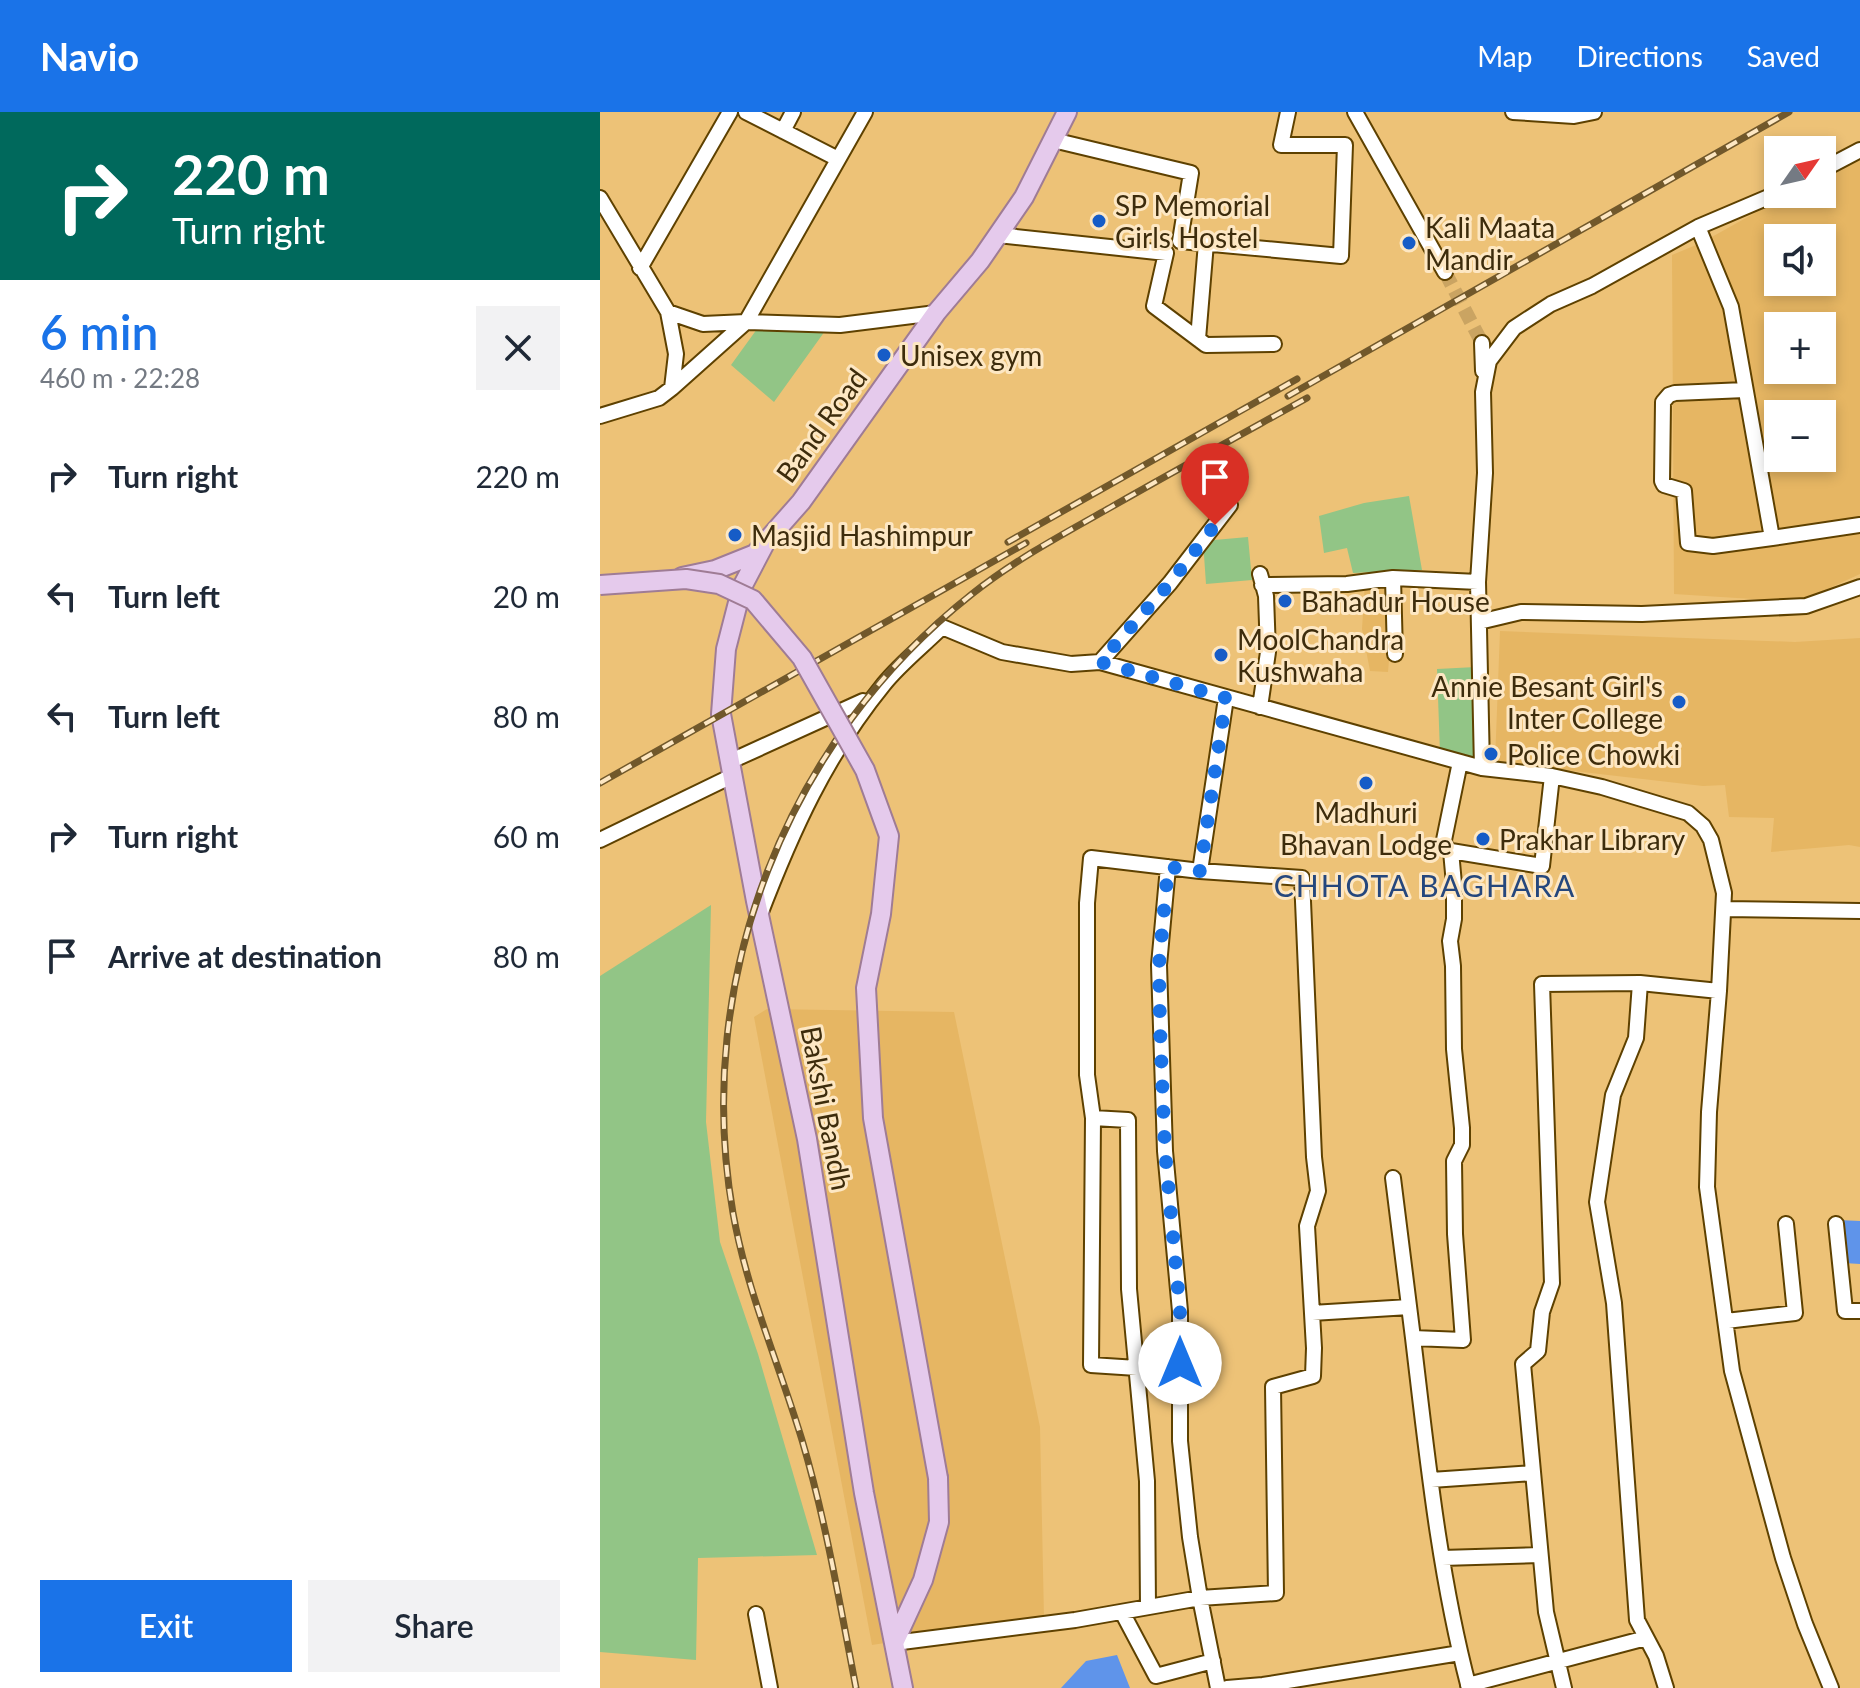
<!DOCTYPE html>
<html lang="en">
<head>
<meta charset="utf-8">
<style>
	body { margin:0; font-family:Lato,sans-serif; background:#f2f2f3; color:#1f2937; height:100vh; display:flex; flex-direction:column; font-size:30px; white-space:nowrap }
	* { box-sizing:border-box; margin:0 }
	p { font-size:26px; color:#747a83 }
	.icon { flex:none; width:44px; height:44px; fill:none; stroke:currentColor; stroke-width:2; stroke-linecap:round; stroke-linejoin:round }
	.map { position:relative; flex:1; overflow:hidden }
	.drawer { display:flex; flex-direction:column; background:#fff; width:600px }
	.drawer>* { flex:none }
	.hud { background:#00695c; color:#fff; overflow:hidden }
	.needle { width:52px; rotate:56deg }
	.tools { position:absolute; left:1164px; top:24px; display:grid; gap:16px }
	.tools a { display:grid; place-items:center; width:72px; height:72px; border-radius:0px; background:#fff; box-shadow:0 4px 12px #0003; font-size:40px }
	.pin { position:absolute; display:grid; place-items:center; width:68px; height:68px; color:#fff; margin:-82px -34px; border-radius:50% 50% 50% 0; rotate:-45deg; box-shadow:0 0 8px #0007 }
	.pin .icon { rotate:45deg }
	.me { position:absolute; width:88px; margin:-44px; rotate:0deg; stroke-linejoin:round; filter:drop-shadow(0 0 6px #0008) }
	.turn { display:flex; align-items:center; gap:28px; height:168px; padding:0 40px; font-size:36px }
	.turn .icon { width:104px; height:104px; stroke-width:2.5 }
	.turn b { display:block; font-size:56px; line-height:68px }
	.round { display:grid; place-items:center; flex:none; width:84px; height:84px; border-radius:0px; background:#f2f2f3 }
	.head { display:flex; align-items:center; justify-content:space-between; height:136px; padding:0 40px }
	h1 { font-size:48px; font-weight:600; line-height:60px; color:#1a73e8 }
	.cta { display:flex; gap:16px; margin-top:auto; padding:16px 40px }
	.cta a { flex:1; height:92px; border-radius:0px; background:#1a73e8; color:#fff; font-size:32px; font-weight:600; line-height:92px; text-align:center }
	.cta a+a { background:#f2f2f3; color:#1f2937 }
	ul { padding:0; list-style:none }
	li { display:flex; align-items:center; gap:24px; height:120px; padding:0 40px }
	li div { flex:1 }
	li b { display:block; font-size:30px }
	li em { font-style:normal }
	header { display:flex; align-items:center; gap:48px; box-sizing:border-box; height:112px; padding:0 40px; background:#1a73e8; color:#fff }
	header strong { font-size:38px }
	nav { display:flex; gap:44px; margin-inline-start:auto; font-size:28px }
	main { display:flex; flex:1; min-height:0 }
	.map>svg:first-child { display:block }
	.built { fill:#e6b663; fill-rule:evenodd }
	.green { fill:#92c586 }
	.water { fill:#5f94ea }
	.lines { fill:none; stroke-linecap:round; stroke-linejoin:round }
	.minor-tunnel { stroke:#caa462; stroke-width:14; stroke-dasharray:14 7; stroke-linecap:butt }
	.minor-casing { stroke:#5e4100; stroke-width:18 }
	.major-casing { stroke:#9f7c95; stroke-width:22 }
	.minor { stroke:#fff; stroke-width:14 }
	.major { stroke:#e5caec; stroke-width:18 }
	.rail-casing { stroke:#71582b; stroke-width:7 }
	.rail { stroke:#fde7c3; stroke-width:4; stroke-dasharray:12; stroke-linecap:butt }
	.major-bridge-casing { stroke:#9f7c95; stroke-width:22; stroke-linecap:butt }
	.major-bridge { stroke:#e5caec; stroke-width:18 }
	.route { stroke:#1a73e8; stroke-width:14; stroke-dasharray:0 25.2 }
	.poi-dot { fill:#165cc7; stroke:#fde7c3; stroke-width:3 }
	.labels { text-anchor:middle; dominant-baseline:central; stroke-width:6; stroke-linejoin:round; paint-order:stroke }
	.poi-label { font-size:28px; fill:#3d2c0c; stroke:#fde7c3; text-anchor:start }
	.street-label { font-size:28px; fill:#3d2c0c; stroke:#fde7c3 }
	.neighbourhood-label { font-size:30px; letter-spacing:2px; fill:#25477d; stroke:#fde7c3 }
</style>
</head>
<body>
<header>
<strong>Navio</strong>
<nav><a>Map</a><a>Directions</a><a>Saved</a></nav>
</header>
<main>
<section class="drawer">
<div class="hud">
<div class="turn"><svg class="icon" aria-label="right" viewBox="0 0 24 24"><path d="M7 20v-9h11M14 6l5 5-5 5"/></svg><div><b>220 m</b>Turn right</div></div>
</div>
<div class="head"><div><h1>6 min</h1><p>460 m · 22:28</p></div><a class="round"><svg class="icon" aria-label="close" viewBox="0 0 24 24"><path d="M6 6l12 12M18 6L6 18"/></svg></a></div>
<ul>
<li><svg class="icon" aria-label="right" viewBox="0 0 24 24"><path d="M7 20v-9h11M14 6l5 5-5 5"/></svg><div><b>Turn right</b></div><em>220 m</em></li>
<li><svg class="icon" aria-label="left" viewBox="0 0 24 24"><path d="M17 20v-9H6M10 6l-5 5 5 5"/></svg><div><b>Turn left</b></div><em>20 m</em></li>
<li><svg class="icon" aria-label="left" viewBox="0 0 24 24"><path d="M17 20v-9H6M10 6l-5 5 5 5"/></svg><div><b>Turn left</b></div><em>80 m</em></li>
<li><svg class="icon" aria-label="right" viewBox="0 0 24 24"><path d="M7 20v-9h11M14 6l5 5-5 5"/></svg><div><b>Turn right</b></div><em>60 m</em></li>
<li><svg class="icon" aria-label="arrive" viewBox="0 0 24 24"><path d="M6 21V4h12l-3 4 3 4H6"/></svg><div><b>Arrive at destination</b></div><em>80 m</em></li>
</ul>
<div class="cta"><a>Exit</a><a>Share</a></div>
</section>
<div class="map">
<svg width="1260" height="1576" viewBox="0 0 1260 1576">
	<rect width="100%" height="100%" fill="#edc277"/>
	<path class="built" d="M1260,42V462L1199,490L1074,482L1072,143L1101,131L1189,82H1222V63ZM1178,126H1222V170H1178ZM1178,214H1222V258H1178ZM1178,302H1222V346H1178Z
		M765,470H789L792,547L789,548L788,560L770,559L762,517Z
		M900,519L1195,530L1260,526V735L1249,733L1171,740L1174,706L1129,705L1125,673L1103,674L895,650Z
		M167,897L354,900L440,1315L444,1506L272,1533L154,905Z"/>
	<path class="green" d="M157,217L225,219L174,290L131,253Z
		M809,384L822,458L753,461L747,436L724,441L719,404L764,391Z
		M648,425L652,468L606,472L603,429Z
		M876,555L879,651L840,641L837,557Z
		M111,793L106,1010L120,1130L158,1242L217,1443L98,1446L96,1548L0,1540V864Z"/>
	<path class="water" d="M1238,1108L1260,1109V1152L1244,1151Z
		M517,1543L530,1576H461L486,1549Z"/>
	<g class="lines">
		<path class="minor-tunnel" d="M845,160L882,231"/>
		<defs>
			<path id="minor" d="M146,0L238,47
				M755,0L845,160
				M913,0L974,4L994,0
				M183,19L193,0
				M453,28L591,61L580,129L741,144L745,33H681L688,0
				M1222,58L1260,38
				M0,86L68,200L76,242L72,276L59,286L0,304
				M1098,115L1131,195L1172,426L1260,413
				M398,123L566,141L554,194L606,233L674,232
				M40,156L130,0
				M68,200L103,212L146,210L265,0
				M598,227L606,131
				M882,231L883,259
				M72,276L146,210L240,213L336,201
				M1145,278L1075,281L1069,283L1063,290L1062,369L1064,373L1084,379L1088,431L1113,434L1172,426
				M660,462L666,484L668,540L660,595
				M793,466L795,542
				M662,473L747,472L793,466L878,470
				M879,510L921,500L1042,502L1206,494L1260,475
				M500,550L570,471L630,393
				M131,649L263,589
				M860,650L844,728L845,735L851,739L854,772V807L850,829L853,854L854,937L862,1016V1033L854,1049L855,1122L863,1228L813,1226C827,1343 839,1462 869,1576
				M882,656L878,470L885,361L883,280L889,249L914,216L951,192L992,174L1098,115L1178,81
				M0,728L134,663
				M851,739L942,754L952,664
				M600,759L702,766L714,1045L718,1079L707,1114L714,1236L713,1264L673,1275L676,1481L600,1486L618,1576
				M1124,797L1260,799
				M159,805C192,719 226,643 284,572C301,551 323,534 342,515L402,540L471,552L500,550L882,656L952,664L1002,675L1088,701L1103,714L1111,728L1124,781L1119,879L1109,1000L1107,1075L1132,1259L1183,1446L1205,1512L1231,1576
				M493,1006L491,1253L537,1256
				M793,1066L813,1226
				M1236,1112L1245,1199H1260
				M712,1201L809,1195
				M1126,1209L1195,1201L1186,1112
				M831,1368L933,1361
				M842,1446L940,1443
				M548,1495L547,1369L529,1177L528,1008L493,1006L487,963V791L491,746L600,759L626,586
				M522,1500L556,1564L613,1549
				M156,1502L170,1576
				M294,1531L475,1508L600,1486L590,1425L580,1329V1199L565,1039L559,853L568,755
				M868,1573L1046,1526
				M627,1576L663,1573L860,1541
				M964,1576L946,1500L923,1252L938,1239L942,1200L952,1171L942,872L1040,871
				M1066,1576L1056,1544L1037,1508L1014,1191L997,1090L1013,983L1036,926L1040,871L1119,879"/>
			<path id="major" d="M164,433L142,475L126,537L121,602L156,789L207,1027L264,1381L303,1576
				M82,465L115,458L155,442L201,390L336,201L380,149L424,85L467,0
				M294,1531L323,1468L339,1410L338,1366"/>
		</defs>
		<use href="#minor" class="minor-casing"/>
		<use href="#major" class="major-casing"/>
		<use href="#minor" class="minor"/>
		<use href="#major" class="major"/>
		<defs>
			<path id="rail" d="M688,284L1189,0
				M408,430L697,267
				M0,671L426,431
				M256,1576C240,1493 226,1409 202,1328C179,1252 147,1180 133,1101C92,867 187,628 372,482C416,447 465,421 513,394C578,357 642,322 707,286"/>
		</defs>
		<use href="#rail" class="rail-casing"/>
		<use href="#rail" class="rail"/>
		<defs>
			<path id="major-bridge" d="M0,473L86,467L119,472L153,488L202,546L265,658L289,724L281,802L266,876L273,1006L338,1366"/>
		</defs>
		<use href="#major-bridge" class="major-bridge-casing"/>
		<use href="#major-bridge" class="major-bridge"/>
	</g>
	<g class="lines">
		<path class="route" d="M580,1251V1199L565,1039L560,916L559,853L568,755L600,759L626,586L500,550L570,471L615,413"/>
	</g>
	<g class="poi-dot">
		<circle cx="499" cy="109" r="8"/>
		<circle cx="809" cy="131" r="8"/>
		<circle cx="284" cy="243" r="8"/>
		<circle cx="135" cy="423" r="8"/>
		<circle cx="685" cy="489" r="8"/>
		<circle cx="621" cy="543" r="8"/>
		<circle cx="1079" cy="590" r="8"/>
		<circle cx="891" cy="642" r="8"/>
		<circle cx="766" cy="671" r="8"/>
		<circle cx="883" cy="727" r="8"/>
	</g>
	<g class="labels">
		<g class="poi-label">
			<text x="515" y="93">SP Memorial<tspan x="515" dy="32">Girls Hostel</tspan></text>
			<text x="825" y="115">Kali Maata<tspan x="825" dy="32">Mandir</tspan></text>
			<text x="300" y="243">Unisex gym</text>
			<text x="151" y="423">Masjid Hashimpur</text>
			<text x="701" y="489">Bahadur House</text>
			<text x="637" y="527">MoolChandra<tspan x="637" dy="32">Kushwaha</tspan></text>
			<text x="1063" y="574" text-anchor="end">Annie Besant Girl's<tspan x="1063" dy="32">Inter College</tspan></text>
			<text x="907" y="642">Police Chowki</text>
			<text x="766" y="700" text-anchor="middle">Madhuri<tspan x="766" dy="32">Bhavan Lodge</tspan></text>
			<text x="899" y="727">Prakhar Library</text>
		</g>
		<g class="street-label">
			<text transform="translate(221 313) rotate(-54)">Band Road</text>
			<text transform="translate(227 996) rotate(79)">Bakshi Bandh</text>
		</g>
		<g class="neighbourhood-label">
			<text x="825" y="773">CHHOTA BAGHARA</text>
		</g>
	</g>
</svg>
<div class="tools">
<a><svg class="needle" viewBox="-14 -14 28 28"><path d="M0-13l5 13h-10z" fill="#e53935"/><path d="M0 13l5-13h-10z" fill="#747a83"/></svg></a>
<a><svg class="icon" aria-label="sound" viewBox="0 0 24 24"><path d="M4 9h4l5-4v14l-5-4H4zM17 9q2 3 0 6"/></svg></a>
<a>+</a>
<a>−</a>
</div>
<div class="pin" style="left:615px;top:413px;background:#d93025"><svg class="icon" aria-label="arrive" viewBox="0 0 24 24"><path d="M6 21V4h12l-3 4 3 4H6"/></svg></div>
<svg class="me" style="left:580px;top:1251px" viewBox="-20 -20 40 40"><circle r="19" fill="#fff"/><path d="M0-13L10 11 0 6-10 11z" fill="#1a73e8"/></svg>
</div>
</main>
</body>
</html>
